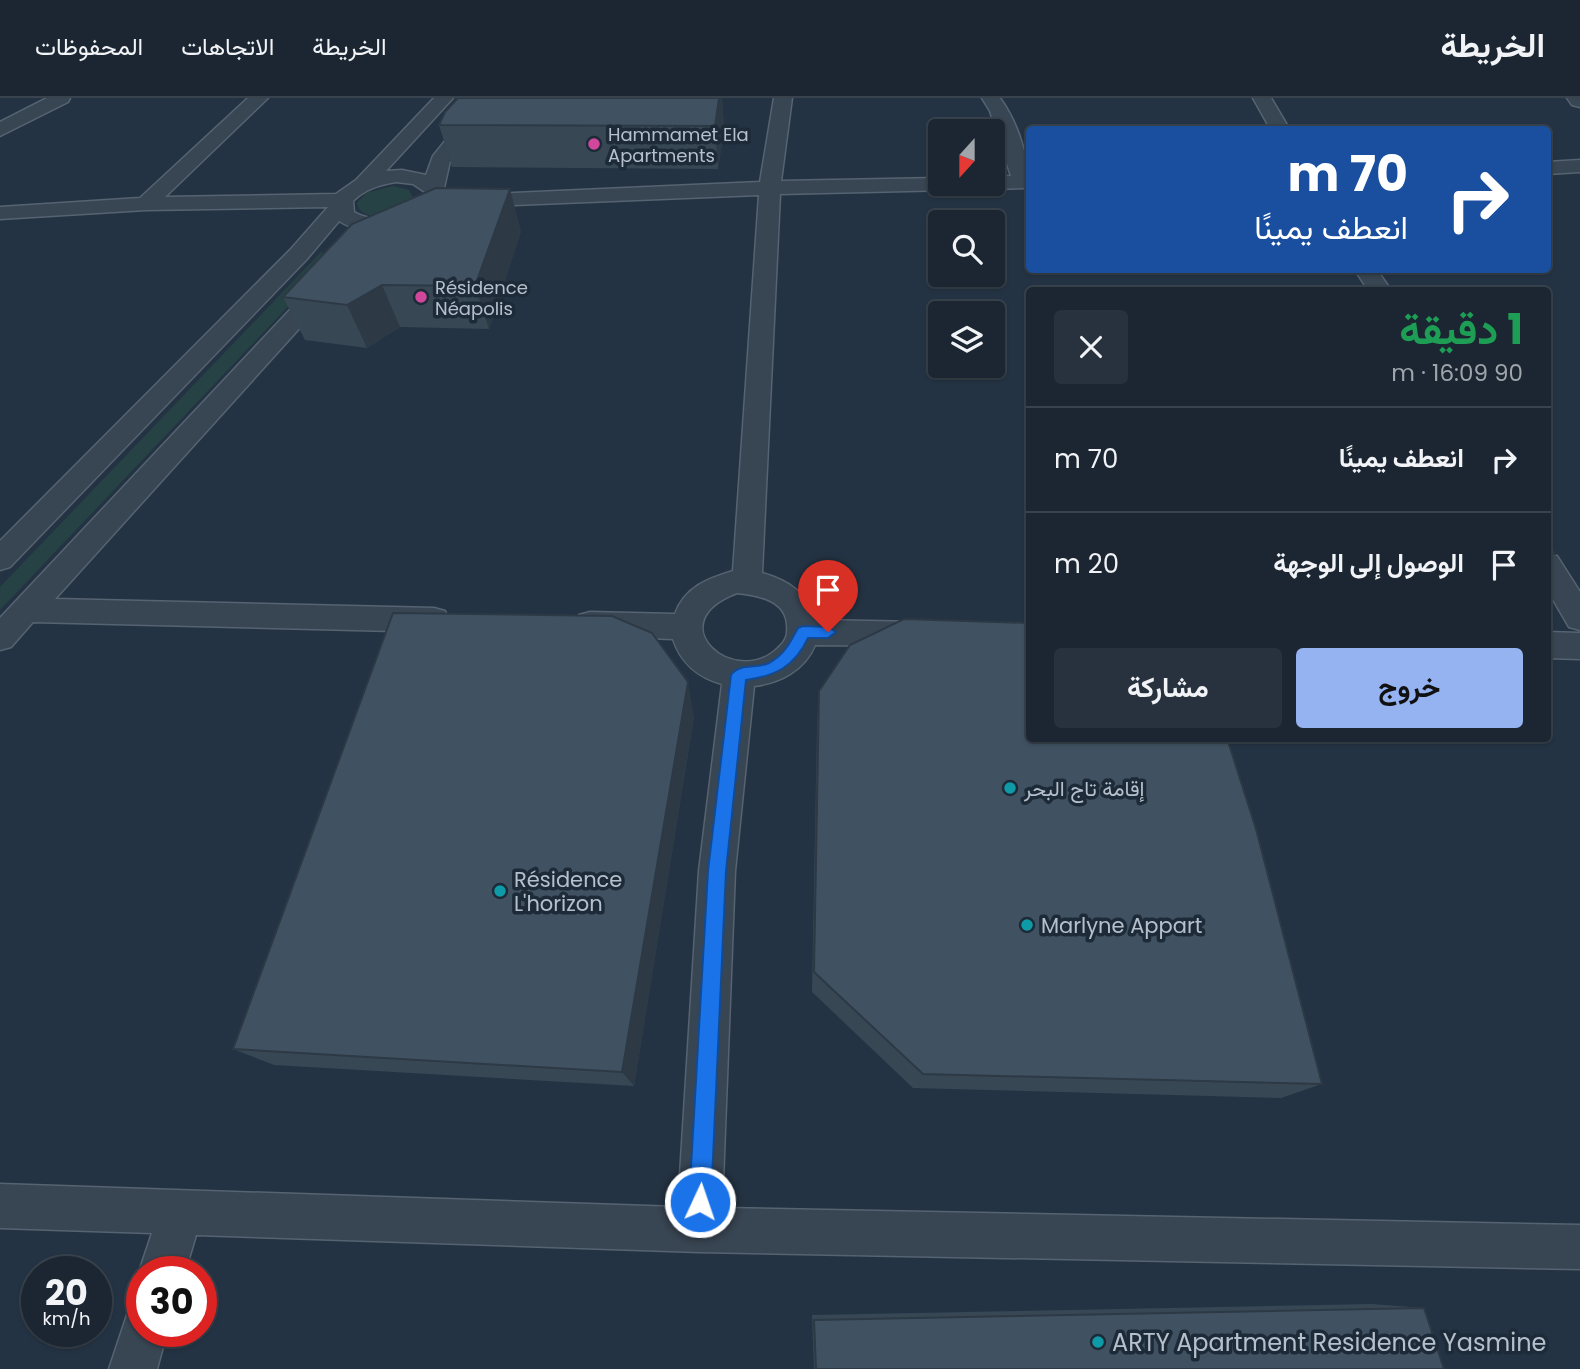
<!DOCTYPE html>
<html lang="ar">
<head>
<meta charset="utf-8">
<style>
	body { margin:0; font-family:Poppins,Vazirmatn,sans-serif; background:#28323e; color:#f1f3f6; direction:rtl; height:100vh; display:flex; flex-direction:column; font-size:26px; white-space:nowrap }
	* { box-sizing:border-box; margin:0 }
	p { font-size:23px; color:#a0a5ac }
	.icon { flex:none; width:38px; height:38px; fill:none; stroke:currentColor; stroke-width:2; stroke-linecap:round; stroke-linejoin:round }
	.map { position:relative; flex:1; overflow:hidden; direction:ltr }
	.drawer { position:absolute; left:1026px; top:189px; width:525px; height:455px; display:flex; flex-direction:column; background:#1b2632; border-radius:7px; box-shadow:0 2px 5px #0004,0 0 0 2px #39434d; direction:rtl }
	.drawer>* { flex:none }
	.guide { position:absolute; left:1026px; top:28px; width:525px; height:147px; border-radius:7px; box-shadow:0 2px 5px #0004,0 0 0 2px #39434d; direction:rtl; background:#1a4fa0; color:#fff; overflow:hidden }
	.needle { width:46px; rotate:201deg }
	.fabs { position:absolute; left:928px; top:21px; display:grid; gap:14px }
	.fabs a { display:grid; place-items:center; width:77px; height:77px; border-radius:7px; background:#1b2632; box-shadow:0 2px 5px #0004,0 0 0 2px #39434d; font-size:35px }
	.speed { position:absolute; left:21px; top:1158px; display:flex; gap:14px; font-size:35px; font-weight:700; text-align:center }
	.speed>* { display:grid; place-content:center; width:91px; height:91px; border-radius:50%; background:#1b2632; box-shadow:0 2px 5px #0004,0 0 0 2px #39434d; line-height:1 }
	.speed small { font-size:18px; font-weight:400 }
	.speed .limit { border:10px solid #d22; background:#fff; color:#111 }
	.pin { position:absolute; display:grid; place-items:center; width:60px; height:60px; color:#fff; margin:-72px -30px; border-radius:50% 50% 50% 0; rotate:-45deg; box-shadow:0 0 7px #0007 }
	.pin .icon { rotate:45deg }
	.me { position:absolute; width:77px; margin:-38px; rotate:3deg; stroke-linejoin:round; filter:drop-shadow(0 0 5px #0008) }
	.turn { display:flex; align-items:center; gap:24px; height:147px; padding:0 28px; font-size:32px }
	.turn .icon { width:91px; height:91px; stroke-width:2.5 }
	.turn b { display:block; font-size:49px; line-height:60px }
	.round { display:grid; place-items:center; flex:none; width:74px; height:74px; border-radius:7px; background:#28323e }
	.head { display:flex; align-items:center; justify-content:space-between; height:119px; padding:0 28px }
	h1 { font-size:42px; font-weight:700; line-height:52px; color:#1e9e55 }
	.primary-button { display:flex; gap:14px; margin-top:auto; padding:14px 28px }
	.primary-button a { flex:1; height:80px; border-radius:7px; background:#95b2f1; color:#111; font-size:28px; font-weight:700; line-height:80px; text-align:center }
	.primary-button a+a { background:#28323e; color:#f1f3f6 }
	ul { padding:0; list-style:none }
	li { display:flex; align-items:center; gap:21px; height:105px; padding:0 28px; border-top:2px solid #39434d }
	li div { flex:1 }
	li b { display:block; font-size:26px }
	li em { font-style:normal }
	header { display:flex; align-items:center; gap:42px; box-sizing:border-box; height:98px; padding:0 35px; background:#1b2632; border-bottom:2px solid #39434d }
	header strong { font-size:33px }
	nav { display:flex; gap:38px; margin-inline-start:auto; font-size:24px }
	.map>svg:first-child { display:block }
	.green { fill:#264244 }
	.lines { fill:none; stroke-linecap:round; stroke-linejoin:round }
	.minor-casing { stroke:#566370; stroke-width:3 }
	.tertiary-casing { stroke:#566370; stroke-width:3 }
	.minor { fill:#384552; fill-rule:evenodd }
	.tertiary { fill:#384552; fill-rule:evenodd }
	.wall { fill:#374754 }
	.shaded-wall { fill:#2d3945 }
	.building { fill:#405262; stroke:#2d3945; stroke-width:2 }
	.route { fill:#1a73e8; stroke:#114b97; stroke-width:2 }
	.hotel-dot { fill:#d1479c; stroke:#1d2a38; stroke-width:2.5 }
	.culture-dot { fill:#0f9aa8; stroke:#1d2a38; stroke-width:2.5 }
	.labels { text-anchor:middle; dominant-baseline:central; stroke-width:7; stroke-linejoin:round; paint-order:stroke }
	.far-poi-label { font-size:18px; fill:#b5c0cc; stroke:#1d2a38; text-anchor:start }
	.poi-label { font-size:21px; fill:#b5c0cc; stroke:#1d2a38; text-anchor:start }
	.near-poi-label { font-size:24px; fill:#b5c0cc; stroke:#1d2a38; text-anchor:start }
</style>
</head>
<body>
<header>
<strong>الخريطة</strong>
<nav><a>الخريطة</a><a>الاتجاهات</a><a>المحفوظات</a></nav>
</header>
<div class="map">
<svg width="1580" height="1271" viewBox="0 0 1580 1271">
	<rect width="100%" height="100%" fill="#243343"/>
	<path class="green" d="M393,88L409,92L414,101L378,119C368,117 359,116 357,105L366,95Z
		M321,154L336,158L0,512V489Z"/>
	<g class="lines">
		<defs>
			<path id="minor" d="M47,0H70L68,4L0,38V24Z
				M248,0H268L165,99L336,96L356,82L434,0H453L386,73L402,72L426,77L433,58L480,0H499L450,63L444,90L448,96C430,139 376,145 339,123L307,161L10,469L0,472V443L291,151L328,109L146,112L0,121V109L140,100ZM396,84L413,86L425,94C426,127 374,126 354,114L353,103C365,91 379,87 396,84Z
				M774,0H792L781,83L940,80V86H960L957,90L950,92L780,96L762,475C790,483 806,495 817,522L919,524L930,527L934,536L930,545L919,548L815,547C805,572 780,585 754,588L735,773L722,1110L1580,1127V1171L699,1154L196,1137L185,1174H142V1180L139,1174L152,1135L0,1130V1086L678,1109L699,773L722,586C697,579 681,565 673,541L590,538L579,535L575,526L579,517L590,514L675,516C685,489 707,481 733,473L759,97L466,109L459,107L455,103L459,99L466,97L760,84ZM737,495C757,497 786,502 787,527C788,537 786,543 778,550C735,592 657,525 737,495Z
				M982,0H1000C1018,25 1029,60 1029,90L992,91L982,86H992V79L1011,78L990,13Z
				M1253,0H1271L1290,32H1271Z
				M1580,62V74L1547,76V64Z
				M1355,172H1377L1391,192H1368Z
				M326,180L334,182L338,187L334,192L55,501L434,510L445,513L449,522L445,531L434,534L33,524L11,549L0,552V520L318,182Z
				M1547,455L1557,458L1580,494V532L1569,529L1547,491Z
				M1547,534L1580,535V561L1547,560Z
				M142,1212V1234H167L157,1271H109L127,1217Z"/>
			<path id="tertiary" d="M1567,0H1580V9L1572,7Z"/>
		</defs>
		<use href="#minor" class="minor-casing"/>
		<use href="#tertiary" class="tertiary-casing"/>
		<use href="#minor" class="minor"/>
		<use href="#tertiary" class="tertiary"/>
	</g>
	<path class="wall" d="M458,0H722L724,31L718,71L452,69L439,27Z
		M521,133L489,231L400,229L367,250L305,242L283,199Z
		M1547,442L1555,456L1547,463Z
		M819,593L1322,986L1281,1000L913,990L812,894L817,627Z
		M694,619L634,988L274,967L233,951Z
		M1371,1206L1424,1210L1444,1271H814L812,1217Z"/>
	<path class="shaded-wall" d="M719,0H722L724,31L718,71L715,28Z
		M510,91L521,133L489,231L475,188Z
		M382,187L400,229L367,250L347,207Z
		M688,584L694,619L634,988L622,974Z"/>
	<path class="building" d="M458,0H719L715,28L439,27L445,14Z
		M436,90L510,91L475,188L382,187L347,207L283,199L352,126Z
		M1547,442L1555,456H1547Z
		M393,515L612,518L652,535L688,584L622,974L233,951Z
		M904,521L1029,525V640H1227L1256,731L1322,986L923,976L814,874L819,593L850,547Z
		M1424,1210L1444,1271H816L814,1222Z"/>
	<path class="route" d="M803,528L828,529L836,534L828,540H808C795,568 776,578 746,582L726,773L711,1104L707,1112L700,1115L693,1112L689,1104L708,773L731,577C739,565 757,571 769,565C784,557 790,545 798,530Z"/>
	<g class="hotel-dot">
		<circle cx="594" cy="46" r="7"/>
		<circle cx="421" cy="199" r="7"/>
	</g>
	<g class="culture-dot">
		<circle cx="1010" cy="690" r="7"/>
		<circle cx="500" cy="793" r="7"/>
		<circle cx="1027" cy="827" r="7"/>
		<circle cx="1098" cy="1244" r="7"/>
	</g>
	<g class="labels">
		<g class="far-poi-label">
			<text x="608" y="36">Hammamet Ela<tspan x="608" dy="21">Apartments</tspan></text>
			<text x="435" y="189">Résidence<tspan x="435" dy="21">Néapolis</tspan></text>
		</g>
		<g class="poi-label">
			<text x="1024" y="690">إقامة تاج البحر</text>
			<text x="514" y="781">Résidence<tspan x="514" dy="24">L'horizon</tspan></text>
			<text x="1041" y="827">Marlyne Appart</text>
		</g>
		<g class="near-poi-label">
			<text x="1112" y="1244">ARTY Apartment Residence Yasmine</text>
		</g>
	</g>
</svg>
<div class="fabs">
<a><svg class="needle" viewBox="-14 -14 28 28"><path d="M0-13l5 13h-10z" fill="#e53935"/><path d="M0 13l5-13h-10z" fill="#a0a5ac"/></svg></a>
<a><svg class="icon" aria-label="search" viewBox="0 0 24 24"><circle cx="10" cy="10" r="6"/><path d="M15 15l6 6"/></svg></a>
<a><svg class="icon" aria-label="layers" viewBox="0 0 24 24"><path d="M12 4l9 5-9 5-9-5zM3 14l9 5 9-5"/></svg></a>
</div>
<div class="speed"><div>20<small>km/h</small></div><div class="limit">30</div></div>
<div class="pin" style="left:828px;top:534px;background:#d93025"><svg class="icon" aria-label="arrive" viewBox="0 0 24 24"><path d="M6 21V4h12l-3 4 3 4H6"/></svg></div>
<svg class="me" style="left:700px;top:1104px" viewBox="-20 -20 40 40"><circle r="17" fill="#1a73e8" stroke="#fff" stroke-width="3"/><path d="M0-11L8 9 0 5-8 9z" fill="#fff"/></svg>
<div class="guide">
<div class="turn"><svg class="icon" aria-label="right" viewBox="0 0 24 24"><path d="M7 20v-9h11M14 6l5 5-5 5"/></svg><div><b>70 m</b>انعطف يمينًا</div></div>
</div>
<section class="drawer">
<div class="head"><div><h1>1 دقيقة</h1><p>90 m · 16:09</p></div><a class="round"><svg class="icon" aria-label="close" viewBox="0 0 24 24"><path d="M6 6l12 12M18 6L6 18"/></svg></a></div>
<ul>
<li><svg class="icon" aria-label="right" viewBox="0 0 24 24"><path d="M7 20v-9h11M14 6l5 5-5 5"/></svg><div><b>انعطف يمينًا</b></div><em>70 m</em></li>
<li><svg class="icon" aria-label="arrive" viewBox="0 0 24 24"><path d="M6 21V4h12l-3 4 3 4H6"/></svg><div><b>الوصول إلى الوجهة</b></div><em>20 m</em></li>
</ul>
<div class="primary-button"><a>خروج</a><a>مشاركة</a></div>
</section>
</div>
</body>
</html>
